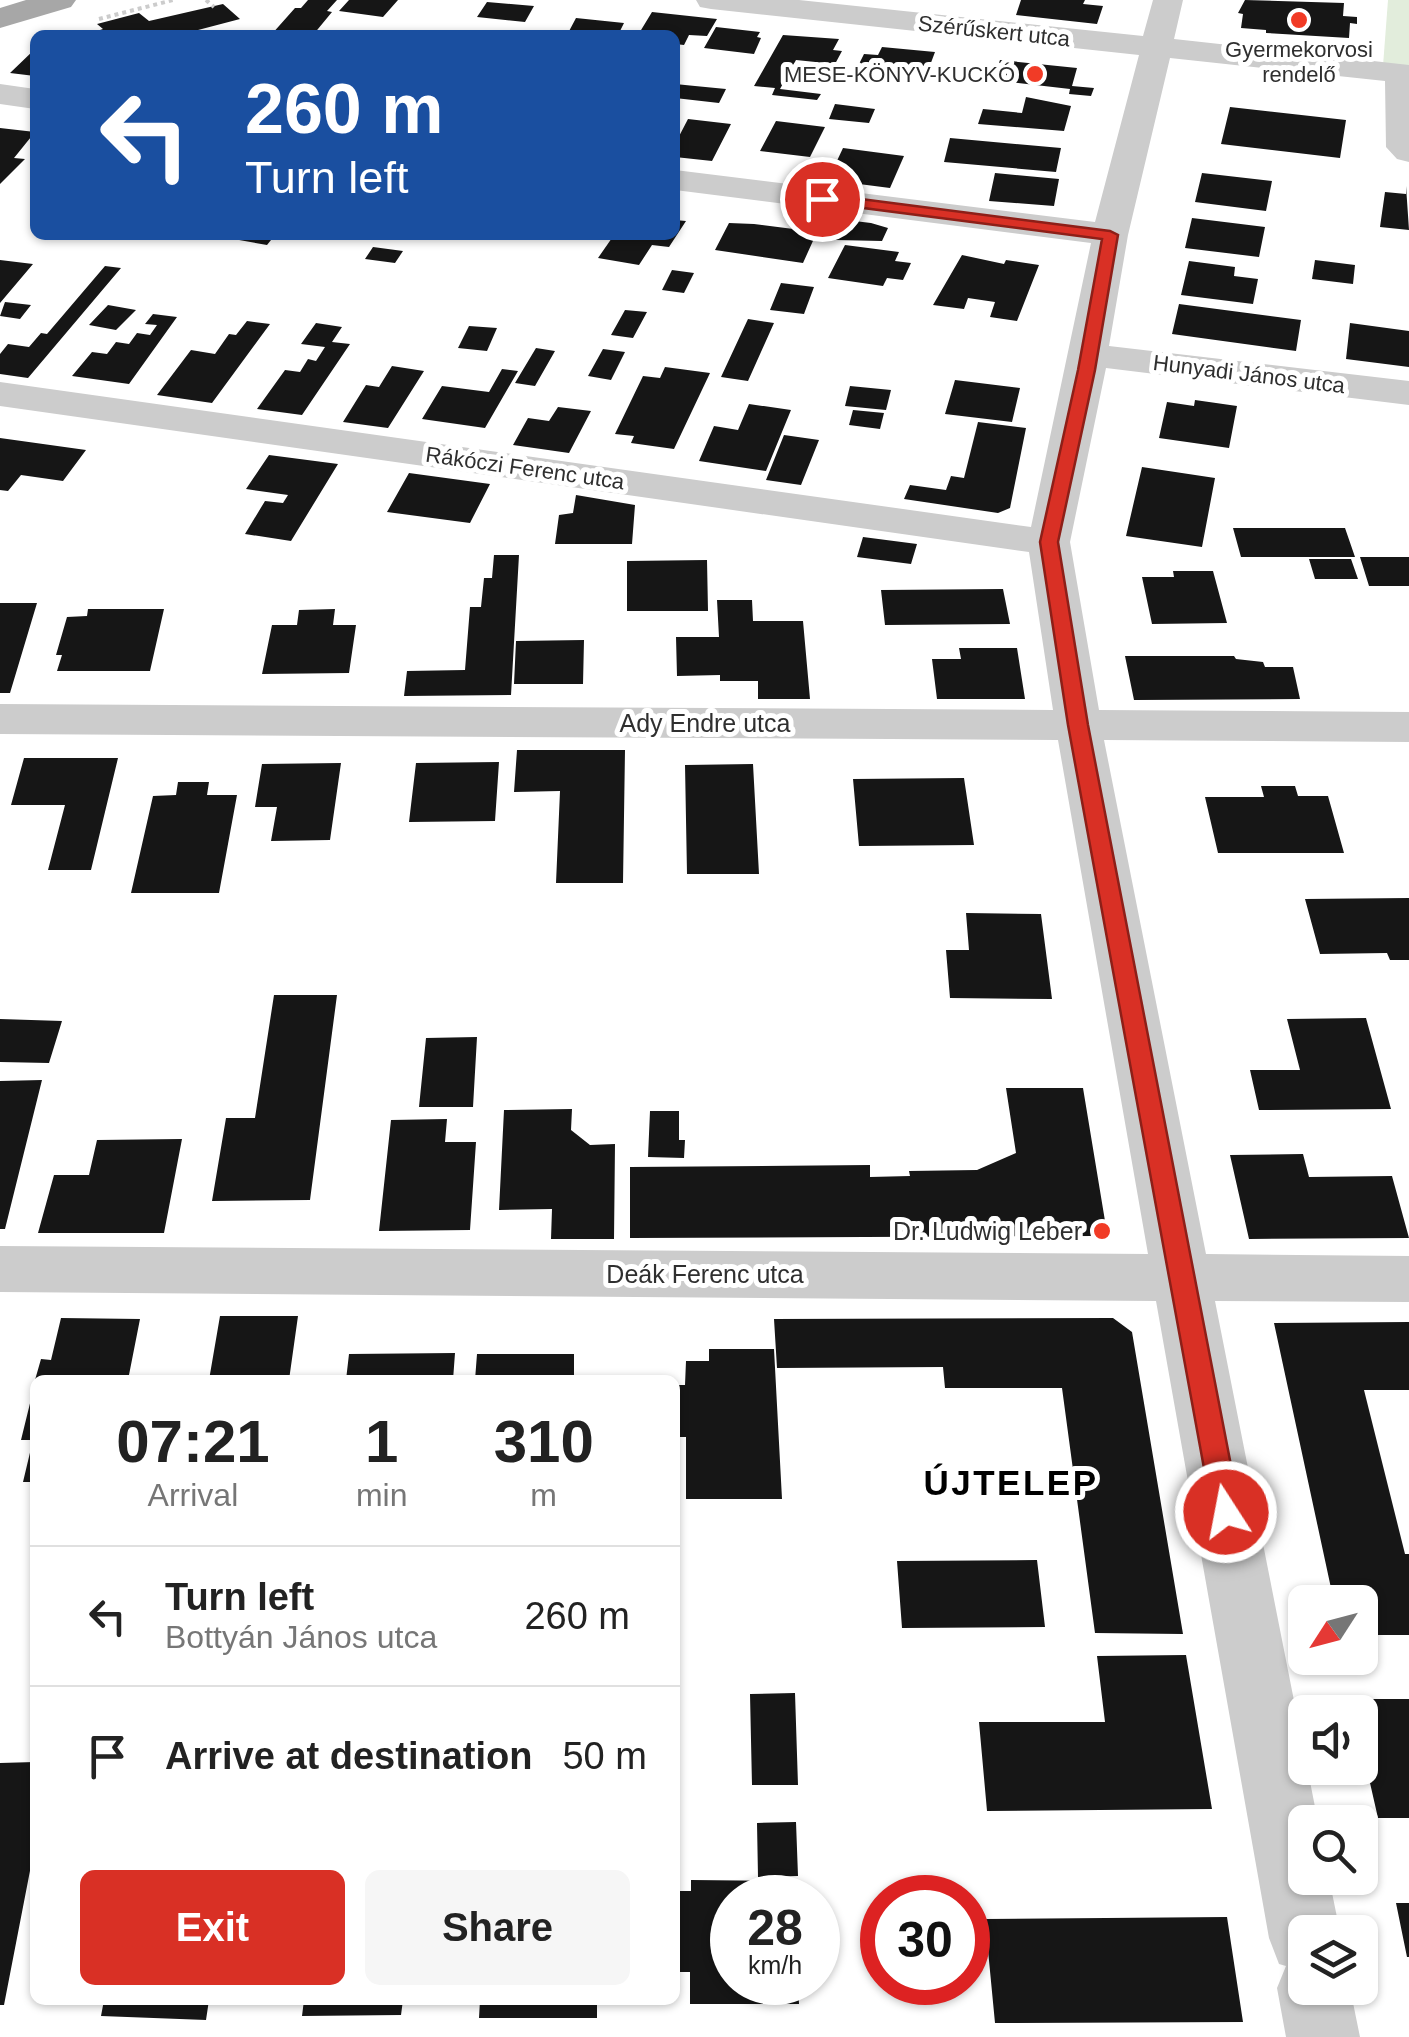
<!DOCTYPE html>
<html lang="en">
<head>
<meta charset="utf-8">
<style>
	body { margin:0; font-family:Arial,sans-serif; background:#f6f6f6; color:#222; height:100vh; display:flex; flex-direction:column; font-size:38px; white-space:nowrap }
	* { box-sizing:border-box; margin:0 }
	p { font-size:32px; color:#767676 }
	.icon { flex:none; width:55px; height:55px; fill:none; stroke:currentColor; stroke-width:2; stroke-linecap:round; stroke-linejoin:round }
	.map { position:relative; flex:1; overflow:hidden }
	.drawer { position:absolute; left:30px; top:1375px; width:650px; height:630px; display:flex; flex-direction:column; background:#fff; border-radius:15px; box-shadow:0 2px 8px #0004 }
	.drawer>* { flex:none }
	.banner { position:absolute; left:30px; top:30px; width:650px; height:210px; border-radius:15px; box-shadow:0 2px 8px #0004; background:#1a4fa0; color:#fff; overflow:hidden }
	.needle { width:65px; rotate:234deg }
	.tools { position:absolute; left:1288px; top:1585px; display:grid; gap:20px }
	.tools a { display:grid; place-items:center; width:90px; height:90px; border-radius:15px; background:#fff; box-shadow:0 2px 8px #0004; font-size:50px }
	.speed { position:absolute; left:710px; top:1875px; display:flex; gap:20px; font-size:50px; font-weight:700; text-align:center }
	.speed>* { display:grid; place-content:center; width:130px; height:130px; border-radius:50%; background:#fff; box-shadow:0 2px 8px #0004; line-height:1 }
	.speed small { font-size:25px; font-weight:400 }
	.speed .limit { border:15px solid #d22; background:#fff; color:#111 }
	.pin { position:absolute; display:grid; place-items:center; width:85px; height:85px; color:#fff; margin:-42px; border:5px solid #fff; border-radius:50%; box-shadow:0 2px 10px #0007 }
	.me { position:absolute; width:110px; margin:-55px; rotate:349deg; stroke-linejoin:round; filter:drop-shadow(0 0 8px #0008) }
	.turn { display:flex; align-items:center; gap:35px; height:210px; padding:0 50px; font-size:45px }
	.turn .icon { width:130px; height:130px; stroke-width:2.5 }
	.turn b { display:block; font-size:70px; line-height:85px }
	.eta { display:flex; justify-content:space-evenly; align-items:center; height:170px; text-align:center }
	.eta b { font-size:60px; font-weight:800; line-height:70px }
	.action { display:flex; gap:20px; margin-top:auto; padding:20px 50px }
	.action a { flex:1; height:115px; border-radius:15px; background:#d93025; color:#fff; font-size:40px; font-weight:800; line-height:115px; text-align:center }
	.action a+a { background:#f6f6f6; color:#222 }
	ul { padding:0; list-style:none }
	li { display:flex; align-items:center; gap:30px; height:140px; padding:0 50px; border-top:2px solid #e0e0e0 }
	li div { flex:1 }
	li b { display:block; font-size:38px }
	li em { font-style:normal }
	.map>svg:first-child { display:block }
	.green { fill:#e2eddc }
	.building { fill:#161616 }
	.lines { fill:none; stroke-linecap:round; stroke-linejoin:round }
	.path { stroke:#ccc; stroke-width:4; stroke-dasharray:4 4; stroke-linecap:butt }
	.minor { fill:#ccc; fill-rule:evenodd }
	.major { fill:#a7a7a7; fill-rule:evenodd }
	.route { fill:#d93025; stroke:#8d1f18; stroke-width:2.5 }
	.poi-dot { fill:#f13b26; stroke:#fff; stroke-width:4 }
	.labels { text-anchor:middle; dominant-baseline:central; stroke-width:10; stroke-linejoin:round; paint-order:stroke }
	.far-street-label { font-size:22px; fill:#2f2f2f; stroke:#fff }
	.far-poi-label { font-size:22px; fill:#2f2f2f; stroke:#fff }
	.street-label { font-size:25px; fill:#2f2f2f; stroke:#fff }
	.poi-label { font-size:25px; fill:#2f2f2f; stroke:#fff; text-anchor:end }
	.district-label { font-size:35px; font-weight:bold; letter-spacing:2.5px; fill:#000; stroke:#fff }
</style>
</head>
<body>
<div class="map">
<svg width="1409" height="2037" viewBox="0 0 1409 2037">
	<rect width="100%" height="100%" fill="#fff"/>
	<path class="green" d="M1388,0H1409V69L1383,66Z"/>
	<path class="building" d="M308,0H337L327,11L332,12L313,35H271L295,8H301Z
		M349,0H398L383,17L339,11Z
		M1021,0H1085L1083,4L1103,6L1097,24L1016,15Z
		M1245,0L1344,3L1343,16L1357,17V24L1350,23L1349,38L1266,33V30L1241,28L1243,14L1238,13Z
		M487,2L534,6L525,22L477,17Z
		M223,4L240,19L179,35H102L97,31L103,29L97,24L139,13L149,21Z
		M652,12L717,19L707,36L689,35L684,45L675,44V35H638Z
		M576,18L624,23L618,35H567Z
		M716,27L760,32L757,37L761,38L754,54L704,48Z
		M783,35L839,39L833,50L842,51L835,64L796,60L780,89L821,94L817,100L772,95L775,88L754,86Z
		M882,47L935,52L926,76L857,68L864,54L878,55Z
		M35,49V76L10,73Z
		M1000,60L1077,68L1072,86L1094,88L1091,96L1069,94L1070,89L993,80Z
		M675,84L695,86L726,89L719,103L675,98Z
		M1026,97L1071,106L1064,131L978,124L983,109L1022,113Z
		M835,104L875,109L869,123L829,119Z
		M1230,107L1346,120L1340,158L1221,144Z
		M688,119L731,124L712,161L675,157V144Z
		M776,121L825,127L810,157L760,151Z
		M0,128L35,132L14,158L25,159L0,184Z
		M950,138L1061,148L1056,172L944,162Z
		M843,148L904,156L890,188L828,180Z
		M995,173L1059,179L1054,206L989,201Z
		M1202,173L1272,181L1266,211L1195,202Z
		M1406,186L1409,230L1380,227L1385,192L1406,194Z
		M1192,218L1265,227L1259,257L1185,248Z
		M675,220L686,221L669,247L652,245L639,265L598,258L614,235H675Z
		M846,220L871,223L888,228L882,241L836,240Z
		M729,223L754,224L817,232L803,263L715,250Z
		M211,235H275L267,245Z
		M845,245L899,252L895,261L911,263L903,280L887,278L883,286L828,278Z
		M373,247L403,251L395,263L365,259Z
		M962,255L1004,264L1006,260L1039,265L1017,321L990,317L995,302L968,298L964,309L933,305Z
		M0,260L33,264L0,303Z
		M1315,260L1355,265L1353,284L1312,279Z
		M1189,261L1235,267L1234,276L1258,279L1253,304L1181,295Z
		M105,266L121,268L28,378L0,374V354L8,344L29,347L41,333L47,334Z
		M672,270L694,273L684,293L662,290Z
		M781,283L814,287L804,314L770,310Z
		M5,302L31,305L20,319L0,316Z
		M1179,304L1301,320L1296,351L1172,334Z
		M108,305L136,310L116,330L89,325Z
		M625,310L647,312L633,338L611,335Z
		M153,314L177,317L129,384L72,376L92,352L107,354L116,342L129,344L137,333L150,335L157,325L145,324Z
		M748,319L774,323L748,381L721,377Z
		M247,321L270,324L212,403L157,395L191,350L215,354L229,334L236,335Z
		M316,323L342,327L332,342L350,344L302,415L257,409L285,370L300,372L308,359L316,361L325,347L301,344Z
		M1350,323L1409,331V367L1346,359Z
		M469,326L497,328L487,351L458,348Z
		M536,348L555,351L535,386L515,383Z
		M603,349L625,352L611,380L588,376Z
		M392,366L424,371L388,428L343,422L366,385L379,387Z
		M665,367L710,373L674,449L631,443L634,436L615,434L643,376L660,378Z
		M502,369L518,371L485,428L422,419L442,386L489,392Z
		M955,380L1020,388L1012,422L945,414Z
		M850,386L891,390L886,410L845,406Z
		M1195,400L1237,406L1229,448L1159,438L1167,402L1194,406Z
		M749,404L791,410L766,471L699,461L714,426L738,430Z
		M558,407L591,411L569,453L513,445L528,418L549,421Z
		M853,410L884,413L880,429L849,425Z
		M978,422L1026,428L1010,508L998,513L904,499L910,485L946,490L951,476L964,478Z
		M784,435L819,440L801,485L766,480Z
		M0,438L86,450L63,481L21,475L8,491L0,490Z
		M269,455L338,464L291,541L245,534L265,501L283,503L288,495L246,489Z
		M1142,467L1215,478L1202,547L1126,536Z
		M409,473L490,484L470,523L387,512Z
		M576,495L635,505L632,544H555L559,515L573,513Z
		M1233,528H1345L1355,557H1241Z
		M863,537L917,544L911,564L857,557Z
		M494,555H519L511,695L404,696L407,671L465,670L470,607H481L484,578H492Z
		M1360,557H1409V586H1369Z
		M1309,559H1351L1358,579H1315Z
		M707,560L708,611H627V561Z
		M1173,571H1213L1227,623L1152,624L1142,577H1174Z
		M1003,589L1010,624L885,625L881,590Z
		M717,600H752L753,621H803L810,699H758V681H720V675L677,676L676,637H719Z
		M0,603H37L10,693H0Z
		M88,609H164L150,671H57L62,655H56L67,617L87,616Z
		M335,609L333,625H356L349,673L262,674L272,625H297L299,610Z
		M584,640L583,684H514L516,641Z
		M959,648H1017L1025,699H937L932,659H961Z
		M1125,656H1234L1236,659L1263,662L1265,667H1293L1300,699L1134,700Z
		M517,750H625L623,883H556L560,791L514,792Z
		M24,758H118L91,870H48L65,805H11Z
		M499,762L495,821L409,822L416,763Z
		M341,763L330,840L271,841L277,807H255L262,764Z
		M753,764L759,874H687L685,765Z
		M964,778L974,845L859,846L853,779Z
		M178,782H209L207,795H237L219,893H131L153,796L176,795Z
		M1261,786H1295L1298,796H1328L1344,853H1218L1205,797H1264Z
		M1409,898V960H1390L1387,953L1320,954L1305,899Z
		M966,913L1041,914L1052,999L950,998L946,950H969Z
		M274,995H337L310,1200L212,1201L226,1118H255Z
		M1366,1018L1391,1109L1259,1110L1250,1070H1300L1287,1019Z
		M0,1019L62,1021L49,1063L0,1062Z
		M477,1037L473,1107H419L426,1038Z
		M42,1080L5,1229H0V1081Z
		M1006,1088H1083L1106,1227L1097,1236L630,1238V1167L870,1165V1177L910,1176L909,1171L977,1170L1016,1153Z
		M572,1109L571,1130L590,1145L615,1144L614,1239H551L552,1209L499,1210L504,1110Z
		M650,1111H679V1140H685L684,1158L648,1157Z
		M447,1119L445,1142H476L470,1230L379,1231L391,1120Z
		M182,1139L164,1233H38L54,1175H89L97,1140Z
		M1303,1154L1309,1177L1392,1176L1409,1238L1249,1239L1230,1155Z
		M220,1316H298L289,1380H209Z
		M61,1318L140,1319L128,1380H35L41,1359L51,1360Z
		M1113,1318L1132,1332L1183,1634L1095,1633L1062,1388H945L943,1367L777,1368L774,1319Z
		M1409,1322V1390H1364L1405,1554H1409V1635H1360V1602H1334L1274,1323Z
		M709,1349H774L782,1499H686V1437H679V1385H685L686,1361H709Z
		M455,1353L453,1380H346L349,1354Z
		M477,1354H574V1380H475Z
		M34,1387L35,1482H23L33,1440H21Z
		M1037,1560L1045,1627L902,1628L897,1561Z
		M1186,1655L1212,1809L987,1811L979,1722H1105L1097,1656Z
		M795,1693L798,1785H752L750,1694Z
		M1351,1699H1409V1818H1378L1360,1739V1712H1354Z
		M35,1762V1845L4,2005H0V1763Z
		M796,1822L798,1876L758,1877L757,1823Z
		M691,1880L795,1881L796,1898H732V1982H798L799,2004H690V1972H675V1891H691Z
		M1396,1903H1409V1957H1407Z
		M1227,1917L1243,2022L995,2023L985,1919Z
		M104,2000H209L206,2020L101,2016Z
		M304,2000H403L401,2015L302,2016Z
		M480,2000H597V2018H479Z"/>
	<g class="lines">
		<path class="path" d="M206,0L214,7
			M99,19L173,0"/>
		<path class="minor" d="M696,0H799L1143,36L1153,0H1183L1174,39L1409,65V162L1397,159L1386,147L1385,81L1170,58L1128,235L1109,346L1409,381V405L1106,368L1070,542L1099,710L1409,712V742L1104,740L1206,1254L1409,1256V1302L1215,1301L1318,1822H1305V1878H1329L1340,1932H1305V1988H1350L1360,2037H1286L1277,1988L1286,1966L1279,1964L1269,1938L1156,1301L0,1292V1246L1148,1254L1058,740L0,734V704L1053,710L1029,552L0,406V382L1031,527L1091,243L675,190V170L1095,222L1139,55L711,9L700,7Z
			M0,84L35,89V109L0,104Z"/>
		<path class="major" d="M26,0H76L71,7L0,28V8Z"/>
	</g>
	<path class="route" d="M822,194L1110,231L1118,235L1095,370L1058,542L1088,725L1240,1512L1236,1521L1226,1524L1216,1521L1212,1512L1068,725L1040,542L1078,370L1102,239L817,202L815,199Z"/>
	<g class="poi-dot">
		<circle cx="1299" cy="20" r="10"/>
		<circle cx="1035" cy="74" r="10"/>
		<circle cx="1102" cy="1231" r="10"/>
	</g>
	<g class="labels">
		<g class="far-street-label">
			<text transform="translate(994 31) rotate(6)">Szérűskert utca</text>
			<text transform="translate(1249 374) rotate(7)">Hunyadi János utca</text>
			<text transform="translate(525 468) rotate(8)">Rákóczi Ferenc utca</text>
		</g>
		<g class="far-poi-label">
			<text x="1299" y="49">Gyermekorvosi<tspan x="1299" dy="25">rendelő</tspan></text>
			<text x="1015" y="74" text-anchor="end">MESE-KÖNYV-KUCKÓ</text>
		</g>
		<g class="street-label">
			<text x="705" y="723">Ady Endre utca</text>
			<text x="705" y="1274">Deák Ferenc utca</text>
		</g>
		<g class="poi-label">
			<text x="1082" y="1231">Dr. Ludwig Leber</text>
		</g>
		<g class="district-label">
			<text x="1011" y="1482">ÚJTELEP</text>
		</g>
	</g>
</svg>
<div class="tools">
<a><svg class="needle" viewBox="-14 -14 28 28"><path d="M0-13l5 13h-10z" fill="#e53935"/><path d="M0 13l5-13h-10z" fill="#767676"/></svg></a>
<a><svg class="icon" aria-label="sound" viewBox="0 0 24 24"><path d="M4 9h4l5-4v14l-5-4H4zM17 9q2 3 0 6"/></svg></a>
<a><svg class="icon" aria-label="search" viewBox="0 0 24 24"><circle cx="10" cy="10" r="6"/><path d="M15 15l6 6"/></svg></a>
<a><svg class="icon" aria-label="layers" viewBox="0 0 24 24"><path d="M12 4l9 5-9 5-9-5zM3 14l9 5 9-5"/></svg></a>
</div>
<div class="speed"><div>28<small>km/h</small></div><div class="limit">30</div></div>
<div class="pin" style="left:822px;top:199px;background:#d93025"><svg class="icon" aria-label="arrive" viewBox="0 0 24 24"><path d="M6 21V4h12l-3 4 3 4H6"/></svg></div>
<svg class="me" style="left:1226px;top:1512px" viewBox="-20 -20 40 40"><circle r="17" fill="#d93025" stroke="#fff" stroke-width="3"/><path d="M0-11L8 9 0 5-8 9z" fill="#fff"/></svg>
<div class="banner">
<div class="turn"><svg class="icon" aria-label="left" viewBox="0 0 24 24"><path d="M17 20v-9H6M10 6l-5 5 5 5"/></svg><div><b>260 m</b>Turn left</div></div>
</div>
<section class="drawer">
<div class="eta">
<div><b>07:21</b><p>Arrival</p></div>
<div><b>1</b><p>min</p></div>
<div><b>310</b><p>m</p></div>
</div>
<ul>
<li><svg class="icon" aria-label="left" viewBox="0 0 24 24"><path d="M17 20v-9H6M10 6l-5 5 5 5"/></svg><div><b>Turn left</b><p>Bottyán János utca</p></div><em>260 m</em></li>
<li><svg class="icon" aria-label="arrive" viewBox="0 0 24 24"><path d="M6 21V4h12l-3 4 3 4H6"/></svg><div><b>Arrive at destination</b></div><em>50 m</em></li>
</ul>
<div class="action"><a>Exit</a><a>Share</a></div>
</section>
</div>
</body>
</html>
